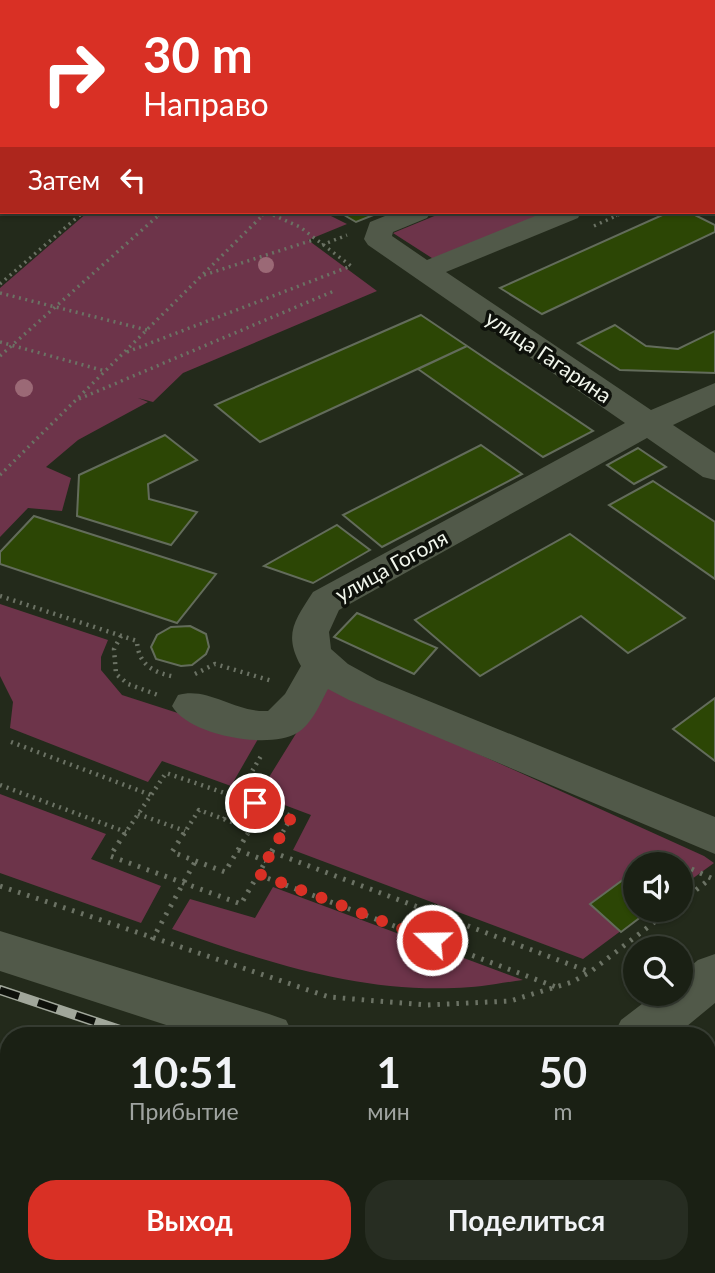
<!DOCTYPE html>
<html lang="ru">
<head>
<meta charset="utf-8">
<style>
	body { margin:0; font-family:Lato,sans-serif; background:#272d22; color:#f1f3f6; height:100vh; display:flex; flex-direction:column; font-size:26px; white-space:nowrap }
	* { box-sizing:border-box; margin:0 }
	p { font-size:23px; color:#9fa3a0 }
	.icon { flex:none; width:38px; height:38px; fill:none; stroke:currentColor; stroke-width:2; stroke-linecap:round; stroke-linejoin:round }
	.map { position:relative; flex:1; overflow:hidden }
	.details { position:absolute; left:0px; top:1027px; width:716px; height:247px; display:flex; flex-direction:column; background:#1a2014; border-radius:28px 28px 0 0; box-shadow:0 2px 5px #0004,0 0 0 2px #383e34 }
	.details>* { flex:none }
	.top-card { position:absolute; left:0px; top:0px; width:716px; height:214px; box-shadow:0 2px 5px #0004,0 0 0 2px #383e34; background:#d93025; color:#fff; overflow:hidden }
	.fabs { position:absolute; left:623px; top:852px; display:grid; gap:14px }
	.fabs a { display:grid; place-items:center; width:70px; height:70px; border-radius:50%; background:#1a2014; box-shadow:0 2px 5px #0004,0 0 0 2px #383e34; font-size:35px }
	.pin { position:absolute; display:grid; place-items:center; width:60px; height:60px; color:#fff; margin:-30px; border:4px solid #fff; border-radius:50%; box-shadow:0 2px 7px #0007 }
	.me { position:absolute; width:77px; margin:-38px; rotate:291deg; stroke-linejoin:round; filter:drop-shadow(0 0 5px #0008) }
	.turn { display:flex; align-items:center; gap:24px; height:147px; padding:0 28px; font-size:32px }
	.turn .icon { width:91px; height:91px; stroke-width:2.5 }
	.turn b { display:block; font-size:49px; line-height:60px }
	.then { display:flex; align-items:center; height:66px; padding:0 28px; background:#0003; gap:14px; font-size:26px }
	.eta { display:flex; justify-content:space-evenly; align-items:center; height:119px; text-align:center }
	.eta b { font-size:42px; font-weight:700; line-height:49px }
	.action { display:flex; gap:14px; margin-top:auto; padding:14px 28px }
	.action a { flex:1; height:80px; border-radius:28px; background:#d93025; color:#fff; font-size:28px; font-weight:700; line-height:80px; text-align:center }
	.action a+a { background:#272d22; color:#f1f3f6 }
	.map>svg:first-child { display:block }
	.green { fill:#6d344a }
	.building { fill:#2c4605; stroke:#636c5b; stroke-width:2 }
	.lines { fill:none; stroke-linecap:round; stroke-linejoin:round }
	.path-far3 { stroke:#6b7264; stroke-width:2.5; stroke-dasharray:1 3.5; stroke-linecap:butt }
	.path-far2 { stroke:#6b7264; stroke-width:3.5; stroke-dasharray:2 4.5; stroke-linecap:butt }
	.path-far1 { stroke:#6b7264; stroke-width:4.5; stroke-dasharray:2 5; stroke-linecap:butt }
	.path { stroke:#6b7264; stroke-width:5; stroke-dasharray:2.5 7; stroke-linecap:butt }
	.minor { fill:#515949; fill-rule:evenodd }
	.major { fill:#618523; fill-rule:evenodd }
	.rail-casing { stroke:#a1a79b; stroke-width:10 }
	.rail { stroke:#0e110b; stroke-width:7; stroke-dasharray:20; stroke-linecap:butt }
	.tree { fill:#9b6976 }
	.route { stroke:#d93025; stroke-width:12; stroke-dasharray:0 21.6 }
	.labels { text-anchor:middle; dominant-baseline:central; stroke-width:7; stroke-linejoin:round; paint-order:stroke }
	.street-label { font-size:21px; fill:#f1f6ec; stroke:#0e110b }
</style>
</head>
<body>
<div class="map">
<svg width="715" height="1273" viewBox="0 0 715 1273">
	<rect width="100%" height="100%" fill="#232a1b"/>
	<path class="green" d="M88,212H323L347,224L308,240L377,291L183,373L153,402L138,398L148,402L78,440L46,467L71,478L62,511L28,508L0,537V288Z
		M444,212H548L435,260L393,233Z
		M0,604L108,640L101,657V670L122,695L258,739L231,786L162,761L148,782L10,728L13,702L0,676Z
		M326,685L704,856L714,863L681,887V864H635V910H649L583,959L293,850L311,815L258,795Z
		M0,794L106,834L91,859L161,886L141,923L0,873Z
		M273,887L523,980C500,983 477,988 454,988C356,992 263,961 172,929L190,899L255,918Z"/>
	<path class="building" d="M447,0H509L443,2Z
		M339,212H381L356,222Z
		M669,212H689L715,225V232L542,314L500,288Z
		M421,315L467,346L260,442L215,405Z
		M615,325L646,346L678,349L715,331V373L620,370L578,343Z
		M467,346L593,431L543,457L418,369Z
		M165,435L197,460L148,484L149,499L197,512L171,545L77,516L79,475Z
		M481,445L522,474L382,547L343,515Z
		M638,448L666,467L634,484L607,465Z
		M653,481L715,522V579L609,505Z
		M34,516L216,574L177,623L0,564V552Z
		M337,525L370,550L313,583L264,566Z
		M570,534L685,618L628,653L581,616L480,676L415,620Z
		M357,613L437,648L414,674L334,637Z
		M190,626L206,634L209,647L206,654L192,665L181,666L156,659L151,647L157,635L171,627Z
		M715,698V761L673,729Z
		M635,871V910H650L621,932L590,904Z
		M707,1236L715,1237V1273H706Z"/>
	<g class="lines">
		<path class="path-far3" d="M165,2L174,0
			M266,212L275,216
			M79,216L84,212
			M158,216L163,212
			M262,216L266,212
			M616,216L625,212"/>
		<path class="path-far2" d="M594,226L620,214
			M322,245L347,235
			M204,275L313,240
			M0,284L81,214
			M0,293L147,330
			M0,342L105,371
			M127,352L351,266L300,227L271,214
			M0,356L160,214
			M79,399L334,291
			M0,475L264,214"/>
		<path class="path-far1" d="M0,596L137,641C138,665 154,673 176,677
			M121,636L114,649L116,674L128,684L158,695
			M195,674L215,664L272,681
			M11,742L151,795
			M0,785L126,832
			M138,814L185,831
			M224,819L261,756
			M124,835L166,773L292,816L281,835
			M183,835L199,810L251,829L247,835"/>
		<path class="path" d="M125,833L110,856L241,904L282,833
			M184,833L172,852L225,872L248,833
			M238,850L266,861
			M272,852L590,972
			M657,853L711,878L681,902
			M259,875L556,987
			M0,886L329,997L427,1005L510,1001L572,982L590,972L670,910
			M152,940L196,860"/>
		<path class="minor" d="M124,0H146L123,2Z
			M714,86H715V100H714Z
			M2,140V156L0,157V141Z
			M714,141H715V157H714Z
			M395,212H431L427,218L393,232L392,236L427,260L545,212H581L578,218L446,272L651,410L715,383V405L673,425L715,453V480L703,477L647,438L339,610L329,632L331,649L348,664L377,680L715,817V854L349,700L328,689C320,704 312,724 297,733C268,750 188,735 172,706L178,695C208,686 236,713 268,711L285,694L301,666C283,634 295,620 313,592L625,423L368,245L364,239L370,222Z
			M0,931L269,1014L286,1020L294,1036H200L0,971Z
			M715,954V1003L675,1036H613L621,1020L655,994H681V974L698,960Z
			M597,1265H654L657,1273H601Z"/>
		<path class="major" d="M627,0H652L654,2H628Z
			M714,22H715V36H714Z"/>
		<defs>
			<path id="rail" d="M0,990L138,1036
				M707,1153H715"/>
		</defs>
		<use href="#rail" class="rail-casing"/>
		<use href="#rail" class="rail"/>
	</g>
	<g class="tree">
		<circle cx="266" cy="265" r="8"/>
		<circle cx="24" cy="388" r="9"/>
	</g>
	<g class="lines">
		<path class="route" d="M255,803L292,816L259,874L432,940"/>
	</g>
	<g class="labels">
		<g class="street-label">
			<text transform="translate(549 356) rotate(34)">улица Гагарина</text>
			<text transform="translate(391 565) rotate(-29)">улица Гоголя</text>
		</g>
	</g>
</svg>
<div class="fabs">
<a><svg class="icon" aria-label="sound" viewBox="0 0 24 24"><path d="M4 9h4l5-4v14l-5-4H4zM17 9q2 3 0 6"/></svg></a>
<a><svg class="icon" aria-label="search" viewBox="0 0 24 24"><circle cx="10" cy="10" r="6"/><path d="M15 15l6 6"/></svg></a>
</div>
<div class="pin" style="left:255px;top:803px;background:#d93025"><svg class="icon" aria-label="arrive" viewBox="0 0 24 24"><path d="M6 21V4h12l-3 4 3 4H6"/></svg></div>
<svg class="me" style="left:432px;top:940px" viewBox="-20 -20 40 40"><circle r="17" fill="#d93025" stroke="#fff" stroke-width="3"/><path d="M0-11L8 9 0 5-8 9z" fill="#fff"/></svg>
<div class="top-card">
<div class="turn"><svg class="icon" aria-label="right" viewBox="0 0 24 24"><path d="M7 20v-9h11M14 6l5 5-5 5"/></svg><div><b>30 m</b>Направо</div></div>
<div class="then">Затем<svg class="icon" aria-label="left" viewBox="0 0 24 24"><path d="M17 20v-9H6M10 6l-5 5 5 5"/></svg></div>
</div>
<section class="details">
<div class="eta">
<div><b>10:51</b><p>Прибытие</p></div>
<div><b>1</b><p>мин</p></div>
<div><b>50</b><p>m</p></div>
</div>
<div class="action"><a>Выход</a><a>Поделиться</a></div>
</section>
</div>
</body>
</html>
